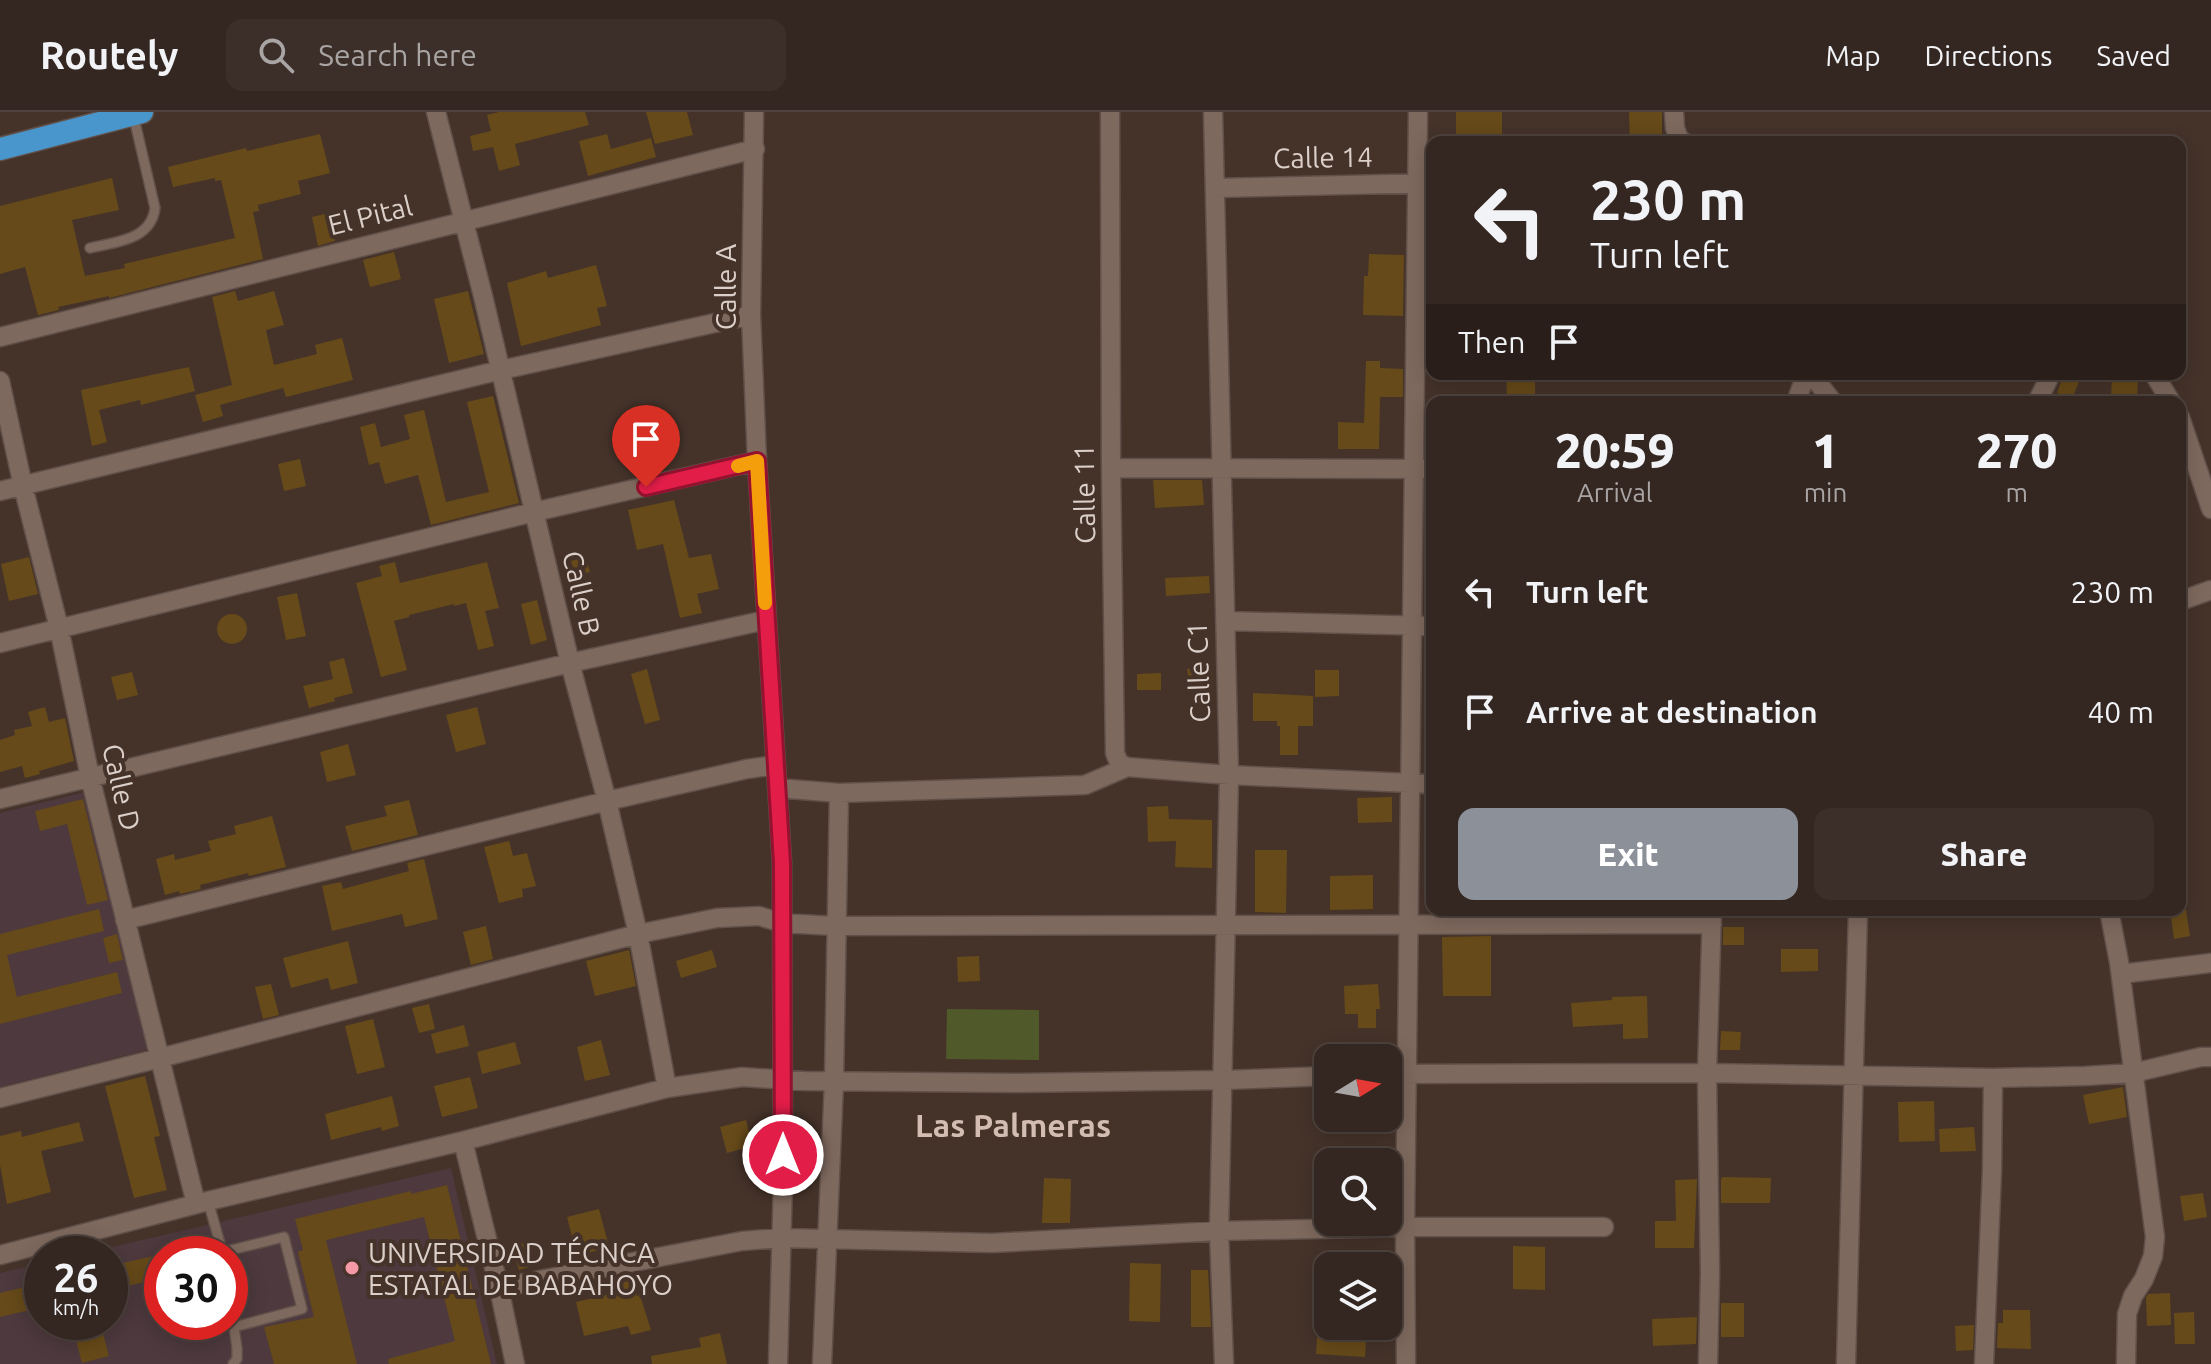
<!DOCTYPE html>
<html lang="en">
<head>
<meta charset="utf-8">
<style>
	body { margin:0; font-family:Ubuntu,sans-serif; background:#3c2e29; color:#f1f3f6; height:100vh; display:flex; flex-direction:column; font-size:30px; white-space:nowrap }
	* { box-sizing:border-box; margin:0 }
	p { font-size:26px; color:#a9a5a5 }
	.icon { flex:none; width:44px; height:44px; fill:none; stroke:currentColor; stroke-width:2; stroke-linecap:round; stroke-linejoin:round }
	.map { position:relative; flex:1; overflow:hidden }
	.side { position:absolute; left:1426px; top:284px; width:760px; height:520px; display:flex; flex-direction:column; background:#342620; border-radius:16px; box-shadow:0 4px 20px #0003,0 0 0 2px #4e433e }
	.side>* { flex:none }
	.hud { position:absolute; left:1426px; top:24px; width:760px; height:244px; border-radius:16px; box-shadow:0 4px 20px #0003,0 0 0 2px #4e433e; background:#342620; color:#f1f3f6; overflow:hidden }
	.needle { width:52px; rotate:79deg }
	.fabs { position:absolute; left:1314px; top:932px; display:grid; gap:16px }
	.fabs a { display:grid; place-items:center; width:88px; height:88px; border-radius:16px; background:#342620; box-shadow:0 4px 20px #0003,0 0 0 2px #4e433e; font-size:40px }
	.speed { position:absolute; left:24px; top:1124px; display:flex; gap:16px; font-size:40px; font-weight:700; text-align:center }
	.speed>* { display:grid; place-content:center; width:104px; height:104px; border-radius:50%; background:#342620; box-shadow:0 4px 20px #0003,0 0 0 2px #4e433e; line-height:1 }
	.speed small { font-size:20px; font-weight:400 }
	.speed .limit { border:12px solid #d22; background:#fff; color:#111 }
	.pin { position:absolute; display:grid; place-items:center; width:68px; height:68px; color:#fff; margin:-82px -34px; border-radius:50% 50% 50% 0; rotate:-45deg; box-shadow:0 0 8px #0007 }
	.pin .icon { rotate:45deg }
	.me { position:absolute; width:88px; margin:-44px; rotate:0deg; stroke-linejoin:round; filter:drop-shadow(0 0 6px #0008) }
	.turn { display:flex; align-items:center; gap:28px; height:168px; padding:0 32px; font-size:36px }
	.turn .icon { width:104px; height:104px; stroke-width:2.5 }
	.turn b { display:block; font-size:56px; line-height:68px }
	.then { display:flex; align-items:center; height:76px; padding:0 32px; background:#0003; gap:16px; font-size:30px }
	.eta { display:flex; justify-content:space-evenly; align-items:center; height:136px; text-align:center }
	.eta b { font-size:48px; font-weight:800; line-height:56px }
	.cta { display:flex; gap:16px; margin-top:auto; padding:16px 32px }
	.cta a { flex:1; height:92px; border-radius:16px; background:#8c9099; color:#fff; font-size:32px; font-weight:800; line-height:92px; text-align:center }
	.cta a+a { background:#3c2e29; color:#f1f3f6 }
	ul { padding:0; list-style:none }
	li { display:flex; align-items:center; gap:24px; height:120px; padding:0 32px }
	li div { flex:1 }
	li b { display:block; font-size:30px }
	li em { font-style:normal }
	header { display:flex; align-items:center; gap:48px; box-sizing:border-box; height:112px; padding:0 40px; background:#342620; border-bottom:2px solid #4e433e }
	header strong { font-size:38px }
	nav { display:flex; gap:44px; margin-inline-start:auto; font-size:28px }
	.search { width:560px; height:72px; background:#3c2e29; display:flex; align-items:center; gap:20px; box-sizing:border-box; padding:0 28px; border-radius:16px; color:#a9a5a5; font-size:30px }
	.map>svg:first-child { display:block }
	.education { fill:#4d393e; fill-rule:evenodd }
	.park { fill:#50592a }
	.building { fill:#664a19 }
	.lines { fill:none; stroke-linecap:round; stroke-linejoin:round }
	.service-casing { stroke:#605049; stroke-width:12 }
	.minor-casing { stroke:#605049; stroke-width:21 }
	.trunk-casing { stroke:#605049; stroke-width:25 }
	.service { stroke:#7e695e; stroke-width:9 }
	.minor { stroke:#7e695e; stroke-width:18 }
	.trunk { stroke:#4896cc; stroke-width:22 }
	.route-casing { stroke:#92132f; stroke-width:20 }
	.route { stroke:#e11d48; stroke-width:14 }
	.slow { stroke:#f59e0b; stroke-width:14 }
	.poi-dot { fill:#f49aa6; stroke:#45332a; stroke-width:3 }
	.labels { text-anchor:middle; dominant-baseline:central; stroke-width:8; stroke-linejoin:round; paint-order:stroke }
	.street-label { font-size:28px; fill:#dbcfc9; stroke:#45332a }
	.poi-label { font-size:28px; fill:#dbcfc9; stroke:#45332a; text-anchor:start }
	.quarter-label { font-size:32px; font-weight:bold; fill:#d3bcb1; stroke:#45332a }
</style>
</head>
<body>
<header>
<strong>Routely</strong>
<div class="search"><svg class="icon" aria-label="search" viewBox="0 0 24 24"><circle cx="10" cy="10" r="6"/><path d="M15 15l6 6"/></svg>Search here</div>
<nav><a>Map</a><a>Directions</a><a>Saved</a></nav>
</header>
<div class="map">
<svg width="2211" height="1252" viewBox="0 0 2211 1252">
	<rect width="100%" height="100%" fill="#45332a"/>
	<path class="education" d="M89,679L154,936L0,975V701Z
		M451,1056L497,1252H0V1161L42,1151V1210H110V1142H82ZM162,1142H230V1210H162Z"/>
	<path class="park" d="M947,897L1039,898V948L946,947Z"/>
	<path class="building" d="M499,0H585L589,13L515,32L520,53L499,59L493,35L473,39L470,24L491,19L487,3Z
		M646,0H687L693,23L655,32Z
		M1456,0H1502V30H1456Z
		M1629,0H1662V30H1630Z
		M320,22L330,61L298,69L301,82L258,93L259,99L253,100L263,147L109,186V184L58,195L59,198L38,203L25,155L0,162V94L112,66L119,98L72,108L85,164L125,156L124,152L235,126L221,68L215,69V66L173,75L168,55L246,36L247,39Z
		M607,22L611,37L651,26L656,45L588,64L579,29Z
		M329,101L335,129L318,134L312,105Z
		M394,140L401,167L370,175L363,148Z
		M1369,142L1404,143L1403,204L1363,203L1364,164H1368Z
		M596,153L607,194L597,196L601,213L521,234L507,171L546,159L548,166Z
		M235,179L238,189L274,179L284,213L266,218L274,253L317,242L315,233L342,226L353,268L286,285L283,276L220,293L223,304L203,310L195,283L232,273L212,185Z
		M468,179L484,242L449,251L434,187Z
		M1366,249H1380V256L1403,257V285H1380L1379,337H1338V310L1364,311Z
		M189,255L195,279L141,293L140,288L99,298L107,330L92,334L81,278Z
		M1506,262H1535V282L1507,283Z
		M2064,262H2082L2072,287L2057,281Z
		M2112,263L2138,264L2137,289L2111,288Z
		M493,284L519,391L431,413L418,363L385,372L379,350L369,353L360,315L375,311L381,335L410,327L404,303L424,298L446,390L489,380L467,290Z
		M300,347L306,374L284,379L278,352Z
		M1153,368H1202L1204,393L1155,396Z
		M674,388L689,446L711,442L719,477L697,482L702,501L680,506L663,432L637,438L628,398Z
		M29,445L38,482L9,489L1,452Z
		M586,445L590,460L575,464L571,449Z
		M395,450L400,471L487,450L499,496L485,499L494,534L478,538L466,491L454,494V492L409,503V505L394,509L407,558L381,565L356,471L382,464L379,454Z
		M1209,464L1210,481L1166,484L1165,466Z
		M297,481L306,524L286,528L277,485Z
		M537,488L547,528L531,533L521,492Z
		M217 517a15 15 0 1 1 30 0a15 15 0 1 1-30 0Z
		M344,546L353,581L334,586L335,589L309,596L303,574L333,567L329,550Z
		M1211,553L1213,568L1189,571L1187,557Z
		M647,557L660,608L645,612L631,562Z
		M1315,558H1339V584L1315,585Z
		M132,560L138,583L117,588L111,565Z
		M1161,561V578H1137V562Z
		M1253,581L1313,584V614H1298V643H1280V614H1277V609H1253Z
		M45,595L49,610L65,606L74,649L39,659L40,662L25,666L22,654L0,660V628L15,623L14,618L32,614L28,600Z
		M477,595L486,632L456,640L446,603Z
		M348,632L356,663L327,670L320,640Z
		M1392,685V710L1358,711L1357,686Z
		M83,687L108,788L87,793L67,712L40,719L35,699Z
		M409,688L418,723L352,739L345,714L387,704L384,694Z
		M1168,694L1169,707L1212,708V756L1175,755L1176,729L1148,730L1147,695Z
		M272,704L286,755L249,764L248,761L200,773L201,777L180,782L179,779L165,783L156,747L174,742L175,748L211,739L208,729L236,722L234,714Z
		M509,729L513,744L527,741L536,774L522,777L523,785L499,791L484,735Z
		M1255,738H1287L1286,801L1255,800Z
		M424,747L438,807L405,815L402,802L332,819L322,774L341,770L343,777L409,759L407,751Z
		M1373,763V797L1330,798V764Z
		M99,797L104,819L7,843L17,885L117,860L122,881L0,912V822Z
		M2170,798H2186L2190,824L2174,827Z
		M486,814L493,847L471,853L463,820Z
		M1723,815H1744V833H1723Z
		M117,822L123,848L109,851L103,826Z
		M1491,824V884H1443L1442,825Z
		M348,829L358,871L331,878L328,866L291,876L283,846Z
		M1781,837H1818V859L1781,860Z
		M629,838L636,874L595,884L586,849Z
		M712,838L717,855L681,866L676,849Z
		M979,844L980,869L958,870L957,845Z
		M271,872L279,903L263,907L255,875Z
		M1378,872L1380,897H1376V916H1358V902H1345L1344,874Z
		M1647,884L1648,926L1623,927V912L1573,915L1571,891L1612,888V885Z
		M429,892L435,917L419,921L412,896Z
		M373,907L385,955L357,962L345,914Z
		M464,913L469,934L436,942L431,922Z
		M1721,919L1741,920L1740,938H1720Z
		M601,928L610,963L585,969L577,935Z
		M515,930L521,952L482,962L477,940Z
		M145,964L160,1024L154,1025L167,1078L134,1086L105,974Z
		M470,965L478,996L442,1005L434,974Z
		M2123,975L2127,1005L2089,1012L2083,983Z
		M392,984L399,1014L382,1019L381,1015L331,1028L325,1002Z
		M1934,989L1935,1029L1899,1030L1898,990Z
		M746,1008L753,1034L727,1041L720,1015Z
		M79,1010L84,1029L41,1039L51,1080L7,1092L0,1053V1024L21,1019L22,1025Z
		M1974,1015L1976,1039L1940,1040L1939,1017Z
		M1723,1065L1771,1066L1770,1091H1721V1067Z
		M1044,1066L1071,1067L1070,1111H1042Z
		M1697,1067L1694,1136H1655V1109H1676L1675,1068Z
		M447,1073L491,1252H389L388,1247L455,1229L424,1105L326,1128L357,1252H274L264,1215L314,1205L298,1140L303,1138L295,1107L411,1079V1082Z
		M2203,1081L2207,1105L2184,1109L2180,1084Z
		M599,1097L609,1135L577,1144L567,1105Z
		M528,1130L535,1153L519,1158L512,1134Z
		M1513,1134L1545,1135V1178L1513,1177Z
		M162,1142V1166L110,1178V1154Z
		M1130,1151L1161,1152L1160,1210L1129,1209Z
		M1191,1158H1208L1211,1215H1191Z
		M633,1168L637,1184L640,1183L651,1218L631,1223L628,1214L584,1224L576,1190L619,1180L616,1172Z
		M42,1171V1195L0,1205V1181Z
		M2170,1181L2171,1213L2147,1214L2146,1186L2148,1182Z
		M1721,1191H1744V1225H1721Z
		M2003,1198H2030L2031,1237L1997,1236L1998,1211H2003Z
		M2194,1200L2195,1232H2175L2174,1201Z
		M1697,1205L1696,1232L1653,1234L1652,1207Z
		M71,1210H100L109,1244L82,1251Z
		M1974,1213L1973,1238L1956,1239L1955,1214Z
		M720,1221L727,1252H652L651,1244L701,1235L699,1226Z
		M1317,1225L1366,1228L1365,1245L1316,1242Z"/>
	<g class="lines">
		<defs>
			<path id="service" d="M90,136C116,130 151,128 155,96L133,2
				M208,1089L223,1142
				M223,1140L284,1125L302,1197L234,1215
				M230,1188L237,1236V1247L233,1252"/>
			<path id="minor" d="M436,0L483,184L570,551L607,689L638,822L667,976
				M754,0L751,203L757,349L782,751L783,1069L778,1252
				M1110,0L1111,356L1115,641L1119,651L1127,655L1229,663L1432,672
				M1213,0L1229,663L1219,1119L1224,1252
				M1674,0L1675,16L1679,27L1684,30
				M1215,76L1432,71
				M0,225L755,37
				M1811,262L1833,290
				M2154,262L2171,290
				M0,269L23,374L59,516L90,665L196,1092
				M1796,290L1806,262
				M2037,290L2051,262
				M2180,305L2211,397
				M1111,356L1432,357
				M0,379L501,258L751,203
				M2180,489L2211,478
				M1225,509L1432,514
				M0,531L534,400L757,349
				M777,676L839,681
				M0,687L570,551L766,508
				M2109,798L2119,850L2155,1125L2153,1144L2144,1167L2133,1184L2127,1202L2126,1252
				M125,808L607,689L747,657L776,653
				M2121,862L2211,851
				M1388,962L1707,961L1993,966L2085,964L2133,961L2201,945H2211
				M0,986L160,946L638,822L717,806L759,804L782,811L835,814L1712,812
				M463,1029L499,1176L515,1252
				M0,1143L208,1089L463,1029L667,976L742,965L805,969L1018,971L1224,968L1328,964
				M499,1176L742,1129L781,1126L992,1131L1219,1119L1405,1115H1604
				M822,1252L834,969L839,681L1085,673L1127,655
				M1406,1252L1405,1115L1418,0
				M1708,1252L1710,1160L1707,961L1712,798
				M1846,1252L1858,798
				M1984,1252L1992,1058L1993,966"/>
			<path id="trunk" d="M0,37L142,0"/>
		</defs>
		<use href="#service" class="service-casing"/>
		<use href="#minor" class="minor-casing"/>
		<use href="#trunk" class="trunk-casing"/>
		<use href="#service" class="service"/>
		<use href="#minor" class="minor"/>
		<use href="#trunk" class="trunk"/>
	</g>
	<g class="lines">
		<defs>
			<path id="route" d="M646,375L757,349L782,751L783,1043"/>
		</defs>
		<use href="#route" class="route-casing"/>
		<use href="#route" class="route"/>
		<path class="slow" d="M738,354L757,349L765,491"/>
	</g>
	<circle class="poi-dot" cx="352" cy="1156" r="8"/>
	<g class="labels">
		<g class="street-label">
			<text transform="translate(1323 45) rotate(-1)">Calle 14</text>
			<text transform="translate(370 103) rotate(-14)">El Pital</text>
			<text transform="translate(725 175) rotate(-90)">Calle A</text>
			<text transform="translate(1084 382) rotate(-91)">Calle 11</text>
			<text transform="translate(582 481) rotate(77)">Calle B</text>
			<text transform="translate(1198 560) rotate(-92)">Calle C1</text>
			<text transform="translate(122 675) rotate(77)">Calle D</text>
		</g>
		<g class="poi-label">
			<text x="368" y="1140">UNIVERSIDAD TÉCNCA<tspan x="368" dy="32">ESTATAL DE BABAHOYO</tspan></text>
		</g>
		<g class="quarter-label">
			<text x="1013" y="1013">Las Palmeras</text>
		</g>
	</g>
</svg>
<div class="fabs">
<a><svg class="needle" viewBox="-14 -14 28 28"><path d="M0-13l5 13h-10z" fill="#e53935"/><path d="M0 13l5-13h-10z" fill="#a9a5a5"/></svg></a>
<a><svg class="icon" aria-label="search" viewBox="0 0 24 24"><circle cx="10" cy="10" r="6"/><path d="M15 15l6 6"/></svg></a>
<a><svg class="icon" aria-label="layers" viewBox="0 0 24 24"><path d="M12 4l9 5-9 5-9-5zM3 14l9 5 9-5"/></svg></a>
</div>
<div class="speed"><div>26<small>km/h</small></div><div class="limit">30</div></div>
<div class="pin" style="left:646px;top:375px;background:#d93025"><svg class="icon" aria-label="arrive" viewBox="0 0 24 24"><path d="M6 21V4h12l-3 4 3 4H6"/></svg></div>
<svg class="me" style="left:783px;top:1043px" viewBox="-20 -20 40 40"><circle r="17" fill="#e11d48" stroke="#fff" stroke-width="3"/><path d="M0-11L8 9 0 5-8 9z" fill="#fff"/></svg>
<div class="hud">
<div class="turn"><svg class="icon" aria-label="left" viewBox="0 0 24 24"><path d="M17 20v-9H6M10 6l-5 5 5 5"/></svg><div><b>230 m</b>Turn left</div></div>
<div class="then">Then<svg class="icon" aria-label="arrive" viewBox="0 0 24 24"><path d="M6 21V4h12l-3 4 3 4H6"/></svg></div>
</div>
<section class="side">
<div class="eta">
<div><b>20:59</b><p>Arrival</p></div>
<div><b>1</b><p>min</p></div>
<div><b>270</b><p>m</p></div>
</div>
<ul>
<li><svg class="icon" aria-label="left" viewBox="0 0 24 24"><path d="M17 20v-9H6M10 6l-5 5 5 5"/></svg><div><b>Turn left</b></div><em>230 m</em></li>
<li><svg class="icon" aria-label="arrive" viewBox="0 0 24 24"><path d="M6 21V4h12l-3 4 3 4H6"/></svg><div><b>Arrive at destination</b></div><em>40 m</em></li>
</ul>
<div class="cta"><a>Exit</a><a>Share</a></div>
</section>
</div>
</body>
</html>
